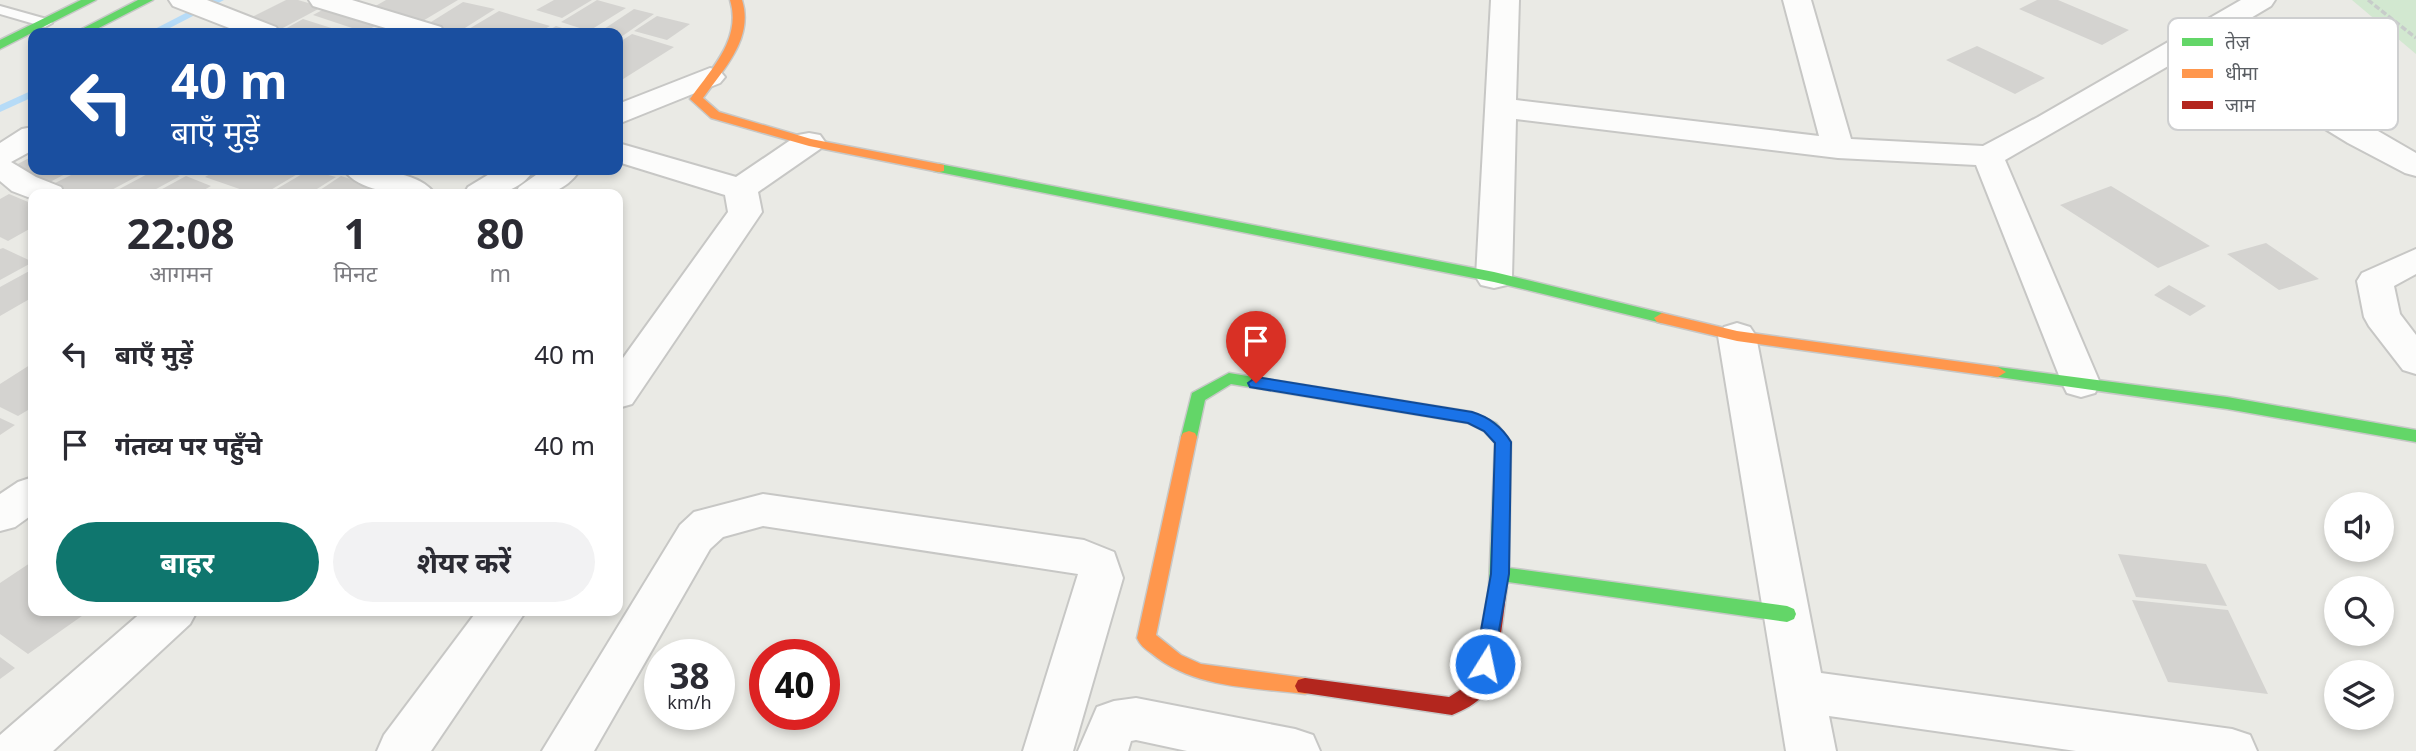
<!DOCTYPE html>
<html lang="hi">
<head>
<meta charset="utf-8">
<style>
	body { margin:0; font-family:"Noto Sans","Noto Sans Devanagari",sans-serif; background:#f2f2f3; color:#2b2b33; height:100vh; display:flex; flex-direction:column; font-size:26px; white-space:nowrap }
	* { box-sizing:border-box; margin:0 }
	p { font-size:23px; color:#7c7c81 }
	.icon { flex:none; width:38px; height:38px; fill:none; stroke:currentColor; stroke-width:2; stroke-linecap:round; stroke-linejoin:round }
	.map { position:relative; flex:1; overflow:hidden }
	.side { position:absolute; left:28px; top:189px; width:595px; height:427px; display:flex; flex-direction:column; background:#fff; border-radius:14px; box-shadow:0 4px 10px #0003 }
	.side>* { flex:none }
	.guide { position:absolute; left:28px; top:28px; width:595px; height:147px; border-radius:14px; box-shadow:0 4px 10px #0003; background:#1a4fa0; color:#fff; overflow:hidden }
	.fabs { position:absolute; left:2324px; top:492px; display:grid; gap:14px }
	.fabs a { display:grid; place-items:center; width:70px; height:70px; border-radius:50%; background:#fff; box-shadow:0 4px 10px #0003; font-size:35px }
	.speed { position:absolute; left:644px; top:639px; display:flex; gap:14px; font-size:35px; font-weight:700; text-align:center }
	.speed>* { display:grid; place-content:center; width:91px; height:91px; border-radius:50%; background:#fff; box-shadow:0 4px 10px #0003; line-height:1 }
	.speed small { font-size:18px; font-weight:400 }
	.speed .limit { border:10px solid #d22; background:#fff; color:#111 }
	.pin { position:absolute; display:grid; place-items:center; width:60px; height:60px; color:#fff; margin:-72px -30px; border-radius:50% 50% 50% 0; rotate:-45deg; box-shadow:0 0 7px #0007 }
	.pin .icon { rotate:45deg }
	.me { position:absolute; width:77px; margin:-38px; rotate:10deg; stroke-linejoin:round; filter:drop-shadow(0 0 5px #0008) }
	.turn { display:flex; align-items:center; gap:24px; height:147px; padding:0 28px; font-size:32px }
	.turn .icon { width:91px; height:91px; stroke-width:2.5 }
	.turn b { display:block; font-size:49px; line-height:60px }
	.eta { display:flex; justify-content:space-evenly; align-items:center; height:119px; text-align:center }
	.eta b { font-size:42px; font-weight:700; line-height:49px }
	.primary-button { display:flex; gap:14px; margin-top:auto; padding:14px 28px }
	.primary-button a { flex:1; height:80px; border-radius:42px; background:#0f766e; color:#fff; font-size:28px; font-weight:700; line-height:80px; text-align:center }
	.primary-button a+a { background:#f2f2f3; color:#2b2b33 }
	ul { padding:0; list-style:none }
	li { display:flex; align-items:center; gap:21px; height:91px; padding:0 28px }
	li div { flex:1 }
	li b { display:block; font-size:26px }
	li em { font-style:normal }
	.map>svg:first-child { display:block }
	.green { fill:#d2e8d0 }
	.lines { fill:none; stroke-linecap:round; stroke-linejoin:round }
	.stream { fill:#b6dbf7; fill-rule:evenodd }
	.building { fill:#d4d3d0 }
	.lane-casing { stroke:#c7c7c5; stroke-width:4 }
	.street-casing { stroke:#c7c7c5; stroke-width:4 }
	.fast-casing { stroke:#c7c8c7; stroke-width:3 }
	.slow-casing { stroke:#c7c8c7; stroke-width:3 }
	.jam-casing { stroke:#c7c8c7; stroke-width:3 }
	.path { stroke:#c7ccca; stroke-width:3.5; stroke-dasharray:6 2.5; stroke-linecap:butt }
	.lane { fill:#fcfcfb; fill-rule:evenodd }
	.street { fill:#fcfcfb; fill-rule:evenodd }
	.fast { fill:#63d668; fill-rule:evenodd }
	.slow { fill:#ff974d; fill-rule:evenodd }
	.jam { fill:#b3261e; fill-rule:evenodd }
	.route { fill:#1a73e8; stroke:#114b97; stroke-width:2 }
	.key { fill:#fff; stroke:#cecfd0; stroke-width:2 }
	.key-label { font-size:19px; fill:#5a5e63 }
</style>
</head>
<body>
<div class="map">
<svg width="2416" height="751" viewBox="0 0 2416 751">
	<rect width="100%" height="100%" fill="#eaeae5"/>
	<path class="green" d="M2352,0H2416V54Z"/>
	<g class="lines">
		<path class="stream" d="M211,0H224L160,33H147Z
			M33,90V97L0,112V105Z"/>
	</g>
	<path class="building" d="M286,0H298L322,7L281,29L248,19Z
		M386,0H458L421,22L372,8Z
		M554,0H592L562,18L536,10Z
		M597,0L626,8L589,31L561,22Z
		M2037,0H2058L2129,30L2102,45L2019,9Z
		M463,2L495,9L457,33L423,27Z
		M328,7L379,24L364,32L313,15Z
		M634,9L654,14L621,37L618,33L601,31Z
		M499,11L550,26L538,33H462Z
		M657,16L690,24L667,40L634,31Z
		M303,19L347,33H294L283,30Z
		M381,26L404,32V33H370Z
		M556,26L578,33H544Z
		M632,34L674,47L620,81L618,80V43Z
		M1977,46L2045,78L2015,94L1946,60Z
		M33,156V170H73L48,183L12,167Z
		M81,170H149L104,194H77L53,184Z
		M155,170H165L180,176L147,194H110Z
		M217,170H304L264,194H254L205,177Z
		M309,170L336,177L309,194H268Z
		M186,176L211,186L197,194H153Z
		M341,176L373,186L361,194H314Z
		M2111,186L2210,246L2158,268L2060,205Z
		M9,194L33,204V227L8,241L0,237V199Z
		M2266,243L2319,279L2279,290L2227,254Z
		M3,248L33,262L0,280V249Z
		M33,269V297L0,316V287Z
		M2169,285L2206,306L2190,316L2154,295Z
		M33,363V407L18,416L0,407V384Z
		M0,418L15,425L0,435Z
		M2118,554L2206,564L2227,606L2136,597Z
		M33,561V611H89L28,654L0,634V583Z
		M2132,600L2228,610L2268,694L2168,682Z
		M0,657L15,668L0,679Z"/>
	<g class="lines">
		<defs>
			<path id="lane" d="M0,6L50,20L52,23L45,27L0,14Z"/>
			<path id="street" d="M169,0H207L276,27L280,33H242L173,6Z
				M309,0H352L441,27L445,33H402L313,6Z
				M1491,0H1519L1516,100L1819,136L1783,0H1811L1851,139L1983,146L2038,117L2241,0H2275L2271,6L2217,38L2416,153V176L2405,173L2348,143L2196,50L2005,160L2100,383L2095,393L2081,397L2067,393L2062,383L1976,165L1838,158L1516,119L1512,277L1507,285L1494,288L1481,285L1476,277Z
				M710,68L720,71L725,77L720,83L618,124V104Z
				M33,127V150L11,162L36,177L61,187L65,194H33V199L12,191L0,181V143L22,129Z
				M809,133L820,135L825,142L820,149L758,192L762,212L632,404L618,408V365L728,212L725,195L618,162V143L736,177L798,135Z
				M344,170C370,169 418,170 435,194C408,195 361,194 344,170Z
				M496,170H534C516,196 492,194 464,194L468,187Z
				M543,170H580C562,196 543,194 515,194L519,187Z
				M2416,249V274L2394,286L2400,314L2416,335V374L2403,370L2369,326L2364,317L2357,281L2362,273Z
				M1737,323L1750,327L1756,336L1821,673L2232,729L2250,735L2257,751H2076L1829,716L1836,751H1786L1718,336L1724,327Z
				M33,477V514L15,527L0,531V494L18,482Z
				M763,494L1084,540L1114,552L1123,578L1073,751H1023L1078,574L763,526L723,537L710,549L594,751H542L680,525L694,512Z
				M143,611H197L190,624L53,751H0V735Z
				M477,611H526L431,751H377L384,735Z
				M1136,698L1295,729L1313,735L1320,751H1187L1136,740L1131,741L1128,751H1078L1097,707L1114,701Z"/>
			<path id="fast" d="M81,0H96L0,49V40Z
				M138,0H153L89,33H74Z
				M939,164L1494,272L1662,313L1670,318L1662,323L1494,282L934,171L932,168Z
				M1998,367L2227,397L2416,430V442L2227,409L1992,376L1990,372Z
				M1229,373L1472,412L1496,423L1511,442L1509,568L1787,606L1794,609L1796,614L1794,619L1787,622L1508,582L1504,592L1498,594L1492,592L1489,587L1495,443L1484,431L1468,423L1231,384L1205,400L1197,437L1195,441H1183L1181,437L1192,393Z"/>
			<path id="slow" d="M730,0H742C754,38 724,69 703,98L719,112L811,139L944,165V171L939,172L809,146L711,118L690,99C711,69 742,39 730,0Z
				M1662,313L1737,331L1998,367L2006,372L1998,377L1737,341L1657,322L1654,318Z
				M1189,431L1195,433L1197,437L1156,635L1181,655L1201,664L1305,678L1312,680L1315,686L1312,692L1305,694C1252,687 1194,689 1151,653C1145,649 1140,645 1137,638L1181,437L1183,433Z"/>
			<path id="jam" d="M1498,580L1504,582L1507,587C1503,615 1499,672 1484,694C1478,703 1462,711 1452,715L1298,692L1295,686L1298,680L1305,678L1449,697L1468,685L1475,664L1489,587L1492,582Z"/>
		</defs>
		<use href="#lane" class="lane-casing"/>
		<use href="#street" class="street-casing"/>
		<use href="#fast" class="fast-casing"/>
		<use href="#slow" class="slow-casing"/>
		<use href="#jam" class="jam-casing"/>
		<path class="path" d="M2368,0L2416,38"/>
		<use href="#lane" class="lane"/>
		<use href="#street" class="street"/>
		<use href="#fast" class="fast"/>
		<use href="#slow" class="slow"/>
		<use href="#jam" class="jam"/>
	</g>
	<path class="route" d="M1256,377L1472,412C1489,417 1502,427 1511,442L1509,574L1492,670L1485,672L1478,670L1475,664L1491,574L1495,443L1484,431L1468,423L1250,387L1248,383Z"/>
	<rect x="2168" y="18" width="230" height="112" rx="10" class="key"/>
	<rect x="2182" y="38" width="31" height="8" fill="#63d668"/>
	<rect x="2182" y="69" width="31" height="9" fill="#ff974d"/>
	<rect x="2182" y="101" width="31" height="8" fill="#b3261e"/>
	<g class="key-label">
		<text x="2225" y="49">तेज़</text>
		<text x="2225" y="80">धीमा</text>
		<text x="2225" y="112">जाम</text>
	</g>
</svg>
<div class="fabs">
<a><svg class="icon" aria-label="sound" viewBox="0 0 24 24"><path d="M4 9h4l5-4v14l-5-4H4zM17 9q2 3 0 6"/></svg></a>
<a><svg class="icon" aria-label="search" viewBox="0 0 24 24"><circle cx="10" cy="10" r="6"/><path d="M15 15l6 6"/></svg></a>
<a><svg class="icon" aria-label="layers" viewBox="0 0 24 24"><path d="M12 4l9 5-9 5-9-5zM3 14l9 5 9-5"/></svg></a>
</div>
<div class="speed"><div>38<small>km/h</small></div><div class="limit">40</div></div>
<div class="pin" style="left:1256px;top:383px;background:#d93025"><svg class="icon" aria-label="arrive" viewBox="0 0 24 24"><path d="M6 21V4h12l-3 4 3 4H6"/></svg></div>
<svg class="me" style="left:1485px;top:664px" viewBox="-20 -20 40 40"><circle r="17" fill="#1a73e8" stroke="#fff" stroke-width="3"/><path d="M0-11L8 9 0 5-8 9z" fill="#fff"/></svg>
<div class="guide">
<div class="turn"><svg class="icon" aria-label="left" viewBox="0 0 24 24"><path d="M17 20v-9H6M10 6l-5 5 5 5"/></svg><div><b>40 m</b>बाएँ मुड़ें</div></div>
</div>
<section class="side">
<div class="eta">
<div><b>22:08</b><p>आगमन</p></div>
<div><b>1</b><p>मिनट</p></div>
<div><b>80</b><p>m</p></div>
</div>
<ul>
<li><svg class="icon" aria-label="left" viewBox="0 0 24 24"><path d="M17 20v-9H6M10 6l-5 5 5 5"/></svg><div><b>बाएँ मुड़ें</b></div><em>40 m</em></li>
<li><svg class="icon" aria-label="arrive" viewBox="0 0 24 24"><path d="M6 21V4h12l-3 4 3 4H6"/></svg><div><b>गंतव्य पर पहुँचे</b></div><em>40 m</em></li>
</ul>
<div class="primary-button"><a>बाहर</a><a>शेयर करें</a></div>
</section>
</div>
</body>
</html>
